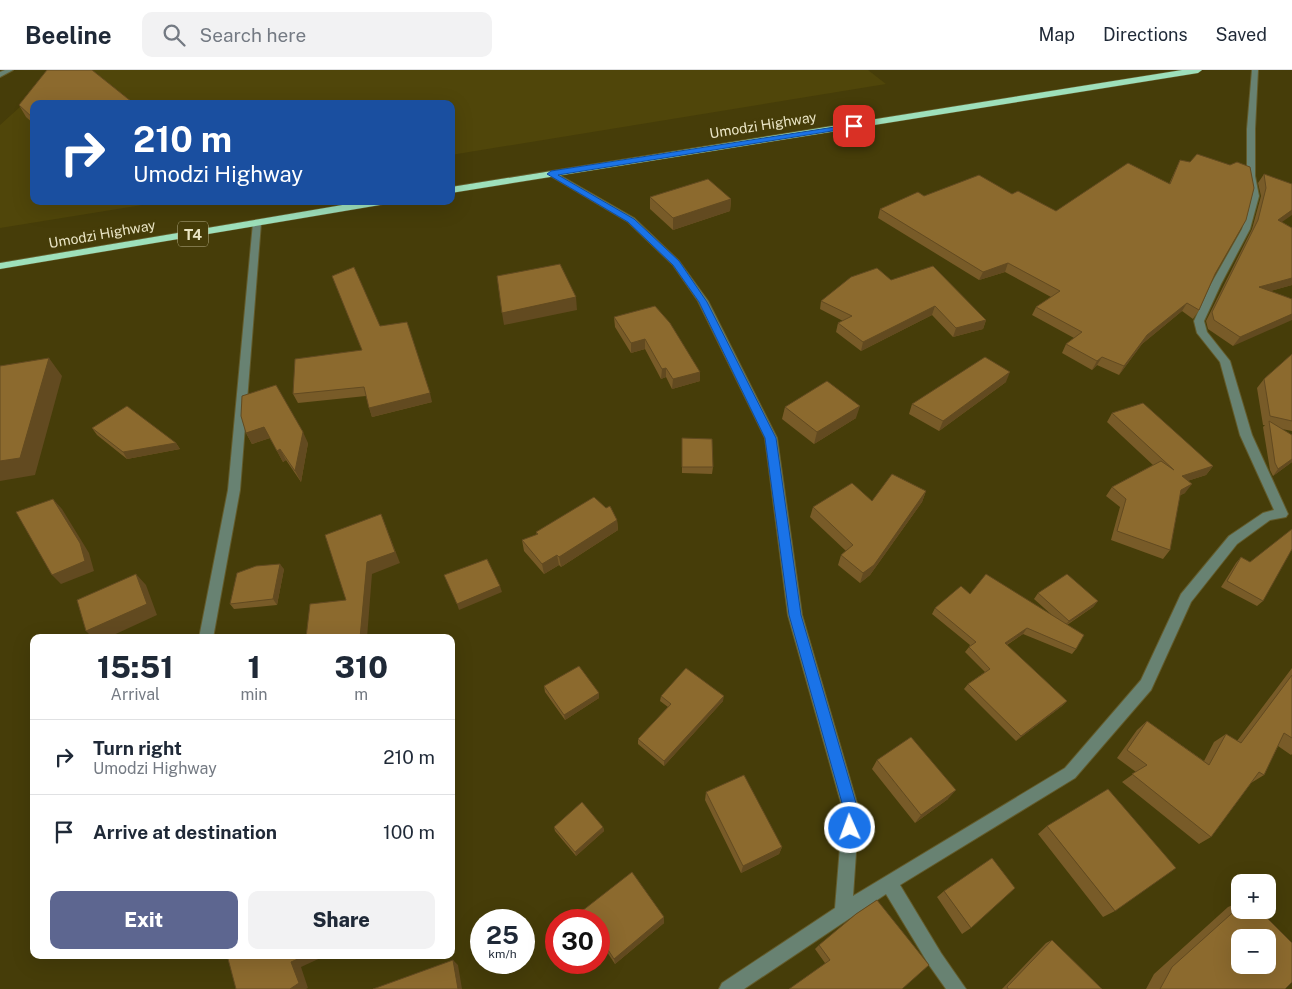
<!DOCTYPE html>
<html lang="en">
<head>
<meta charset="utf-8">
<style>
	body { margin:0; font-family:"Public Sans",sans-serif; background:#f2f2f3; color:#1f2937; height:100vh; display:flex; flex-direction:column; font-size:19px; white-space:nowrap }
	* { box-sizing:border-box; margin:0 }
	p { font-size:16px; color:#747a83 }
	.icon { flex:none; width:28px; height:28px; fill:none; stroke:currentColor; stroke-width:2; stroke-linecap:round; stroke-linejoin:round }
	.map { position:relative; flex:1; overflow:hidden }
	.side { position:absolute; left:30px; top:564px; width:425px; height:325px; display:flex; flex-direction:column; background:#fff; border-radius:10px; box-shadow:0 5px 20px #0002 }
	.side>* { flex:none }
	.hud { position:absolute; left:30px; top:30px; width:425px; height:105px; border-radius:10px; box-shadow:0 5px 20px #0002; background:#1a4fa0; color:#fff; overflow:hidden }
	.buttons { position:absolute; left:1231px; top:804px; display:grid; gap:10px }
	.buttons a { display:grid; place-items:center; width:45px; height:45px; border-radius:10px; background:#fff; box-shadow:0 5px 20px #0002; font-size:25px }
	.speed { position:absolute; left:470px; top:839px; display:flex; gap:10px; font-size:25px; font-weight:700; text-align:center }
	.speed>* { display:grid; place-content:center; width:65px; height:65px; border-radius:50%; background:#fff; box-shadow:0 5px 20px #0002; line-height:1 }
	.speed small { font-size:12px; font-weight:400 }
	.speed .limit { border:8px solid #d22; background:#fff; color:#111 }
	.pin { position:absolute; display:grid; place-items:center; width:42px; height:42px; color:#fff; margin:-21px; border-radius:10px; box-shadow:0 2px 8px #0006 }
	.me { position:absolute; width:55px; margin:-28px; rotate:358deg; stroke-linejoin:round; filter:drop-shadow(0 0 4px #0008) }
	.turn { display:flex; align-items:center; gap:18px; height:105px; padding:0 20px; font-size:22px }
	.turn .icon { width:65px; height:65px; stroke-width:2.5 }
	.turn b { display:block; font-size:35px; line-height:42px }
	.eta { display:flex; justify-content:space-evenly; align-items:center; height:85px; text-align:center }
	.eta b { font-size:30px; font-weight:800; line-height:35px }
	.primary-button { display:flex; gap:10px; margin-top:auto; padding:10px 20px }
	.primary-button a { flex:1; height:58px; border-radius:10px; background:#5d6690; color:#fff; font-size:20px; font-weight:800; line-height:58px; text-align:center }
	.primary-button a+a { background:#f2f2f3; color:#1f2937 }
	ul { padding:0; list-style:none }
	li { display:flex; align-items:center; gap:15px; height:75px; padding:0 20px; border-top:1px solid #e0e1e3 }
	li div { flex:1 }
	li b { display:block; font-size:19px }
	li em { font-style:normal }
	header { display:flex; align-items:center; gap:30px; box-sizing:border-box; height:70px; padding:0 25px; background:#fff; border-bottom:1px solid #e0e1e3 }
	header strong { font-size:24px }
	nav { display:flex; gap:28px; margin-inline-start:auto; font-size:18px }
	.search { width:350px; height:45px; background:#f2f2f3; display:flex; align-items:center; gap:12px; box-sizing:border-box; padding:0 18px; border-radius:10px; color:#747a83; font-size:19px }
	.map>svg:first-child { display:block }
	.built { fill:#50460a }
	.lines { fill:none; stroke-linecap:round; stroke-linejoin:round }
	.minor-casing { stroke:#635b2b; stroke-width:2 }
	.highway-casing { stroke:#635b2b; stroke-width:1 }
	.minor { fill:#688272; fill-rule:evenodd }
	.highway { fill:#9ee0bb; fill-rule:evenodd }
	.wall { fill:#785b28 }
	.shaded-wall { fill:#624a20 }
	.building { fill:#8c6a2e; stroke:#624a20; fill-rule:evenodd }
	.route { fill:#1a73e8; stroke:#114b97 }
	.labels { text-anchor:middle; dominant-baseline:central; stroke-width:5; stroke-linejoin:round; paint-order:stroke }
	.far-street-label { font-size:14px; fill:#e9e4c4; stroke:#463d09 }
	.shield { fill:#463d09; stroke:#b8b28c; stroke-width:1 }
	.shield-label { font-size:15px; font-weight:bold; fill:#e9e4c4 }
</style>
</head>
<body>
<header>
<strong>Beeline</strong>
<div class="search"><svg class="icon" aria-label="search" viewBox="0 0 24 24"><circle cx="10" cy="10" r="6"/><path d="M15 15l6 6"/></svg>Search here</div>
<nav><a>Map</a><a>Directions</a><a>Saved</a></nav>
</header>
<div class="map">
<svg width="1292" height="919" viewBox="0 0 1292 919">
	<rect width="100%" height="100%" fill="#463d09"/>
	<path class="built" d="M61,0H868L886,14L451,85V34H34V131H167L0,158V55Z"/>
	<g class="lines">
		<defs>
			<path id="minor" d="M5,0H13L0,7V2Z
				M1252,0H1258L1255,59V106L1259,126L1250,159L1221,214L1204,251L1207,262L1230,291L1252,365L1288,444L1286,447L1270,450L1237,474L1191,532L1151,620L1075,708L900,815L941,883L966,919H946L929,895L886,824L744,919H719L722,913L835,838L843,740L788,545L765,368L698,231L673,195L628,152L547,104L554,102L634,148L679,191L708,231L777,368L802,545L859,740L853,826L1065,698L1141,610L1181,524L1229,466L1263,443L1274,440L1240,365L1220,292L1197,263L1194,251L1211,214L1242,159L1251,126L1247,106V59Z
				M257,150L261,153L240,420L213,568H199L228,420L253,153Z"/>
			<path id="highway" d="M1182,0H1202L1198,3L451,123V117Z
				M366,131H391L386,134L0,199V193Z"/>
		</defs>
		<use href="#minor" class="minor-casing"/>
		<use href="#highway" class="highway-casing"/>
		<use href="#minor" class="minor"/>
		<use href="#highway" class="highway"/>
	</g>
	<path class="wall" d="M47,0H92L132,32L133,34H34V54L26,47L19,35Z
		M1180,90L1215,204L1199,240L1193,249L1182,241L1142,274L1119,305L1097,295L1092,300L1062,283L1066,274L1074,268L1032,245L1036,237L1051,227L1005,202L979,210L878,148L880,139L924,126L1012,124L1056,141L1169,114Z
		M1264,104L1282,152L1292,158V215L1270,221L1292,229L1233,276L1208,259L1206,251L1252,159L1261,126L1258,113Z
		M650,127L731,129L730,141L673,160L650,139Z
		M332,206L380,256L432,332L372,347L366,326L298,333L293,324L362,280Z
		M891,210L986,250L983,259L953,267L932,245L861,281L836,262L838,253L843,251L820,239L821,231Z
		M614,247L700,302V311L672,319L666,307L661,309L645,279L631,283L615,257Z
		M1292,284V361L1282,359L1292,392L1273,406L1270,400L1263,357L1265,355H1263L1257,318L1264,309Z
		M1006,312L939,361L909,344L912,334Z
		M785,337L856,348L814,374L782,349Z
		M1112,343L1213,396L1206,405L1187,411L1185,423L1180,425L1170,480L1163,489L1111,470L1120,437L1106,426L1112,417L1153,395L1107,352Z
		M92,358L176,373L180,379L127,389L97,365Z
		M246,363L308,373L301,412L286,390L283,392L270,368L252,374Z
		M682,375L713,397L712,404L682,403Z
		M926,421L922,432L870,505L860,513L838,495L841,485L846,481L810,447L813,437L872,431Z
		M617,450L618,460L561,497L559,495L544,504L524,481L522,470L537,465L536,462Z
		M1241,487L1263,531L1257,536L1221,517L1236,493Z
		M284,499L277,535L234,539L230,534Z
		M1038,523L1098,531L1093,537L1067,555L1076,579L1072,584L1023,564L1007,575L1067,631L1062,636L1016,671L964,619L968,614L985,602L965,582L969,577L970,575L932,544L935,538L970,524L1053,546L1034,529Z
		M1292,598V684L1291,685L1278,676L1264,705L1251,713L1211,767L1199,774L1122,712L1136,702L1117,688L1137,660L1147,651L1204,691L1214,672L1226,664L1237,671Z
		M544,616L599,628L565,650L545,622Z
		M661,626L723,631L664,696L638,674V669L668,637L660,631Z
		M877,690L948,729L915,753L872,699Z
		M706,722L782,777L779,784L741,803L705,730Z
		M1047,756L1115,841L1103,847L1038,764Z
		M554,757H603L604,761L576,786L555,761Z
		M944,821L971,858L962,864L937,827Z
		M1240,832V840L1285,919H1146L1154,904L1228,837Z
		M582,841L664,853L615,894L599,870V850H585L584,848Z
		M1052,870L1102,919H1002L1046,873Z
		M819,875L902,919L825,893L815,879Z"/>
	<path class="shaded-wall" d="M731,129L730,141L673,160V148Z
		M1292,140V145L1272,159L1278,150Z
		M1008,193L1005,202L979,210L983,202Z
		M1292,208V215L1253,226L1259,217Z
		M576,227L577,240L504,255L502,243Z
		M1187,233L1182,241L1142,274L1119,305L1124,296L1147,265Z
		M935,236L932,245L861,281L863,272Z
		M1292,244V250L1233,276L1240,267Z
		M986,250L983,259L953,267L956,258Z
		M645,269V279L631,283V273Z
		M1102,287L1097,295L1092,300L1097,291Z
		M49,288L62,306L35,405L0,411V391Z
		M666,298V307L661,309L662,299Z
		M700,302V311L672,319L673,309Z
		M1010,302L1006,312L939,361L943,351Z
		M430,323L432,332L372,347L369,338Z
		M860,336L856,348L814,374L817,362Z
		M264,357L270,368L252,374L246,363Z
		M303,362L308,373L301,412L295,401Z
		M176,373L180,379L127,389L123,382Z
		M280,379L286,390L283,392L277,381Z
		M1292,389V392L1273,406L1278,399Z
		M1213,396L1206,405L1175,415L1182,406Z
		M1192,414L1185,423L1174,429L1181,420Z
		M926,421L922,432L870,505L860,513L863,503Z
		M53,429L62,439L89,483L94,501L61,514L52,505Z
		M381,444L400,493L372,504L367,568H360L367,492Z
		M617,450L618,460L561,497L559,487Z
		M557,485L559,495L544,504L542,494Z
		M280,494L284,499L277,535L273,529Z
		M136,504L146,515L157,545L107,568H93L86,561Z
		M500,516L502,522L459,540L457,534Z
		M1098,531L1093,537L1064,556L1069,551Z
		M1027,558L1023,564L1001,578L1005,573Z
		M599,623V628L565,650L564,645Z
		M724,626L723,631L664,696V691Z
		M1067,631L1062,636L1016,671L1021,666Z
		M956,720L948,729L915,753L921,745Z
		M603,757L604,761L576,786L575,782Z
		M782,777L779,784L741,803L743,796Z
		M664,847V853L615,894L614,889Z
		M307,885H327L301,897L308,918L306,919H290L291,892Z
		M453,890L458,895L462,919H458Z"/>
	<path class="building" d="M47,0H92L132,32L127,34H34V49L19,35Z
		M1197,84L1230,95L1237,92L1250,97L1254,118L1246,150L1215,204L1199,240L1187,233L1147,265L1124,296L1102,287L1097,291L1066,274L1082,262L1036,237L1060,221L1008,193L983,202L880,139L918,122L924,126L979,105L1012,124L1018,121L1056,141L1128,93L1170,114L1180,90L1190,92Z
		M1264,104L1292,114V140L1278,150L1292,158V208L1259,217L1292,229V244L1240,267L1214,250L1212,242L1258,150L1266,118Z
		M708,109L731,129L673,148L650,127Z
		M560,194L576,227L502,243L497,206Z
		M933,196L986,250L956,258L935,236L863,272L838,253L852,246L821,231L851,207L877,198L891,210Z
		M354,197L380,256L407,252L430,323L369,338L364,317L293,324L295,289L362,280L332,206Z
		M655,236L670,253L700,302L673,309L666,298L662,299L645,269L631,273L614,247Z
		M1292,284V351L1270,346L1264,309Z
		M985,287L1010,302L943,351L912,334Z
		M49,288L20,388L0,391V296Z
		M827,311L860,336L817,362L785,337Z
		M276,315L303,362L295,401L280,379L277,381L264,357L246,363L241,346L242,326Z
		M1143,333L1213,396L1182,406L1192,414L1181,420L1170,480L1117,461L1126,429L1112,417L1161,391L1174,400L1112,343Z
		M127,336L176,373L123,382L92,358Z
		M1269,351L1292,365V389L1278,399L1275,393Z
		M682,368L712,369L713,397H682Z
		M892,404L926,421L874,495L863,503L841,485L853,475L813,437L852,413L872,431Z
		M594,427L606,438L610,436L617,450L559,487L557,485L542,494L522,470L538,464L536,462Z
		M53,429L80,473L85,491L52,505L16,442Z
		M381,444L395,482L367,492L360,568H306L310,534L346,530L325,465Z
		M1292,459V479L1263,531L1227,511L1241,487L1250,492Z
		M487,489L500,516L457,534L444,505Z
		M280,494L273,529L230,534L237,503L256,496Z
		M136,504L147,534L86,561L77,530Z
		M986,504L1084,565L1076,579L1027,558L1005,573L1067,631L1021,666L968,614L990,599L969,577L976,572L935,538L961,516L970,524Z
		M1067,504L1098,531L1069,551L1038,523Z
		M579,596L599,623L564,645L544,616Z
		M686,598L724,626L664,691L638,669L671,634L661,626Z
		M1292,605V668L1284,663L1264,705L1259,702L1211,767L1132,704L1147,695L1127,680L1147,651L1209,695L1226,664L1241,673Z
		M911,667L956,720L921,745L877,690Z
		M744,705L782,777L743,796L706,722Z
		M1108,719L1176,798L1115,841L1047,756Z
		M582,732L603,757L575,782L554,757Z
		M992,788L1015,818L971,858L944,821Z
		M632,802L664,847L614,889L599,866V850H588L582,841Z
		M877,830L929,895L902,919H789L830,890L819,875L856,844Z
		M1240,836V840H1259L1292,873V912L1285,919H1160L1172,897ZM1240,868H1268V895H1240Z
		M1052,870L1102,919H1008L1007,917Z
		M227,885H307L291,892L299,913L290,919H236Z
		M453,890L458,919H373Z"/>
	<path class="route" d="M854,54L858,56L857,57L558,105L634,149L679,191L707,232L776,368L801,545L858,740L855,763L850,765L844,763L842,758L844,740L789,545L765,368L699,232L673,195L628,152L547,104L551,101Z"/>
	<g class="labels">
		<g class="far-street-label">
			<text transform="translate(763 55) rotate(-9)">Umodzi Highway</text>
			<text transform="translate(102 164) rotate(-10)">Umodzi Highway</text>
		</g>
		<rect class="shield" x="178" y="151.5" width="30" height="25" rx="4"/>
		<g class="shield-label">
			<text x="193" y="164">T4</text>
		</g>
	</g>
</svg>
<div class="buttons">
<a>+</a>
<a>−</a>
</div>
<div class="speed"><div>25<small>km/h</small></div><div class="limit">30</div></div>
<div class="pin" style="left:854px;top:56px;background:#d93025"><svg class="icon" aria-label="arrive" viewBox="0 0 24 24"><path d="M6 21V4h12l-3 4 3 4H6"/></svg></div>
<svg class="me" style="left:850px;top:758px" viewBox="-20 -20 40 40"><circle r="17" fill="#1a73e8" stroke="#fff" stroke-width="3"/><path d="M0-11L8 9 0 5-8 9z" fill="#fff"/></svg>
<div class="hud">
<div class="turn"><svg class="icon" aria-label="right" viewBox="0 0 24 24"><path d="M7 20v-9h11M14 6l5 5-5 5"/></svg><div><b>210 m</b>Umodzi Highway</div></div>
</div>
<section class="side">
<div class="eta">
<div><b>15:51</b><p>Arrival</p></div>
<div><b>1</b><p>min</p></div>
<div><b>310</b><p>m</p></div>
</div>
<ul>
<li><svg class="icon" aria-label="right" viewBox="0 0 24 24"><path d="M7 20v-9h11M14 6l5 5-5 5"/></svg><div><b>Turn right</b><p>Umodzi Highway</p></div><em>210 m</em></li>
<li><svg class="icon" aria-label="arrive" viewBox="0 0 24 24"><path d="M6 21V4h12l-3 4 3 4H6"/></svg><div><b>Arrive at destination</b></div><em>100 m</em></li>
</ul>
<div class="primary-button"><a>Exit</a><a>Share</a></div>
</section>
</div>
</body>
</html>
